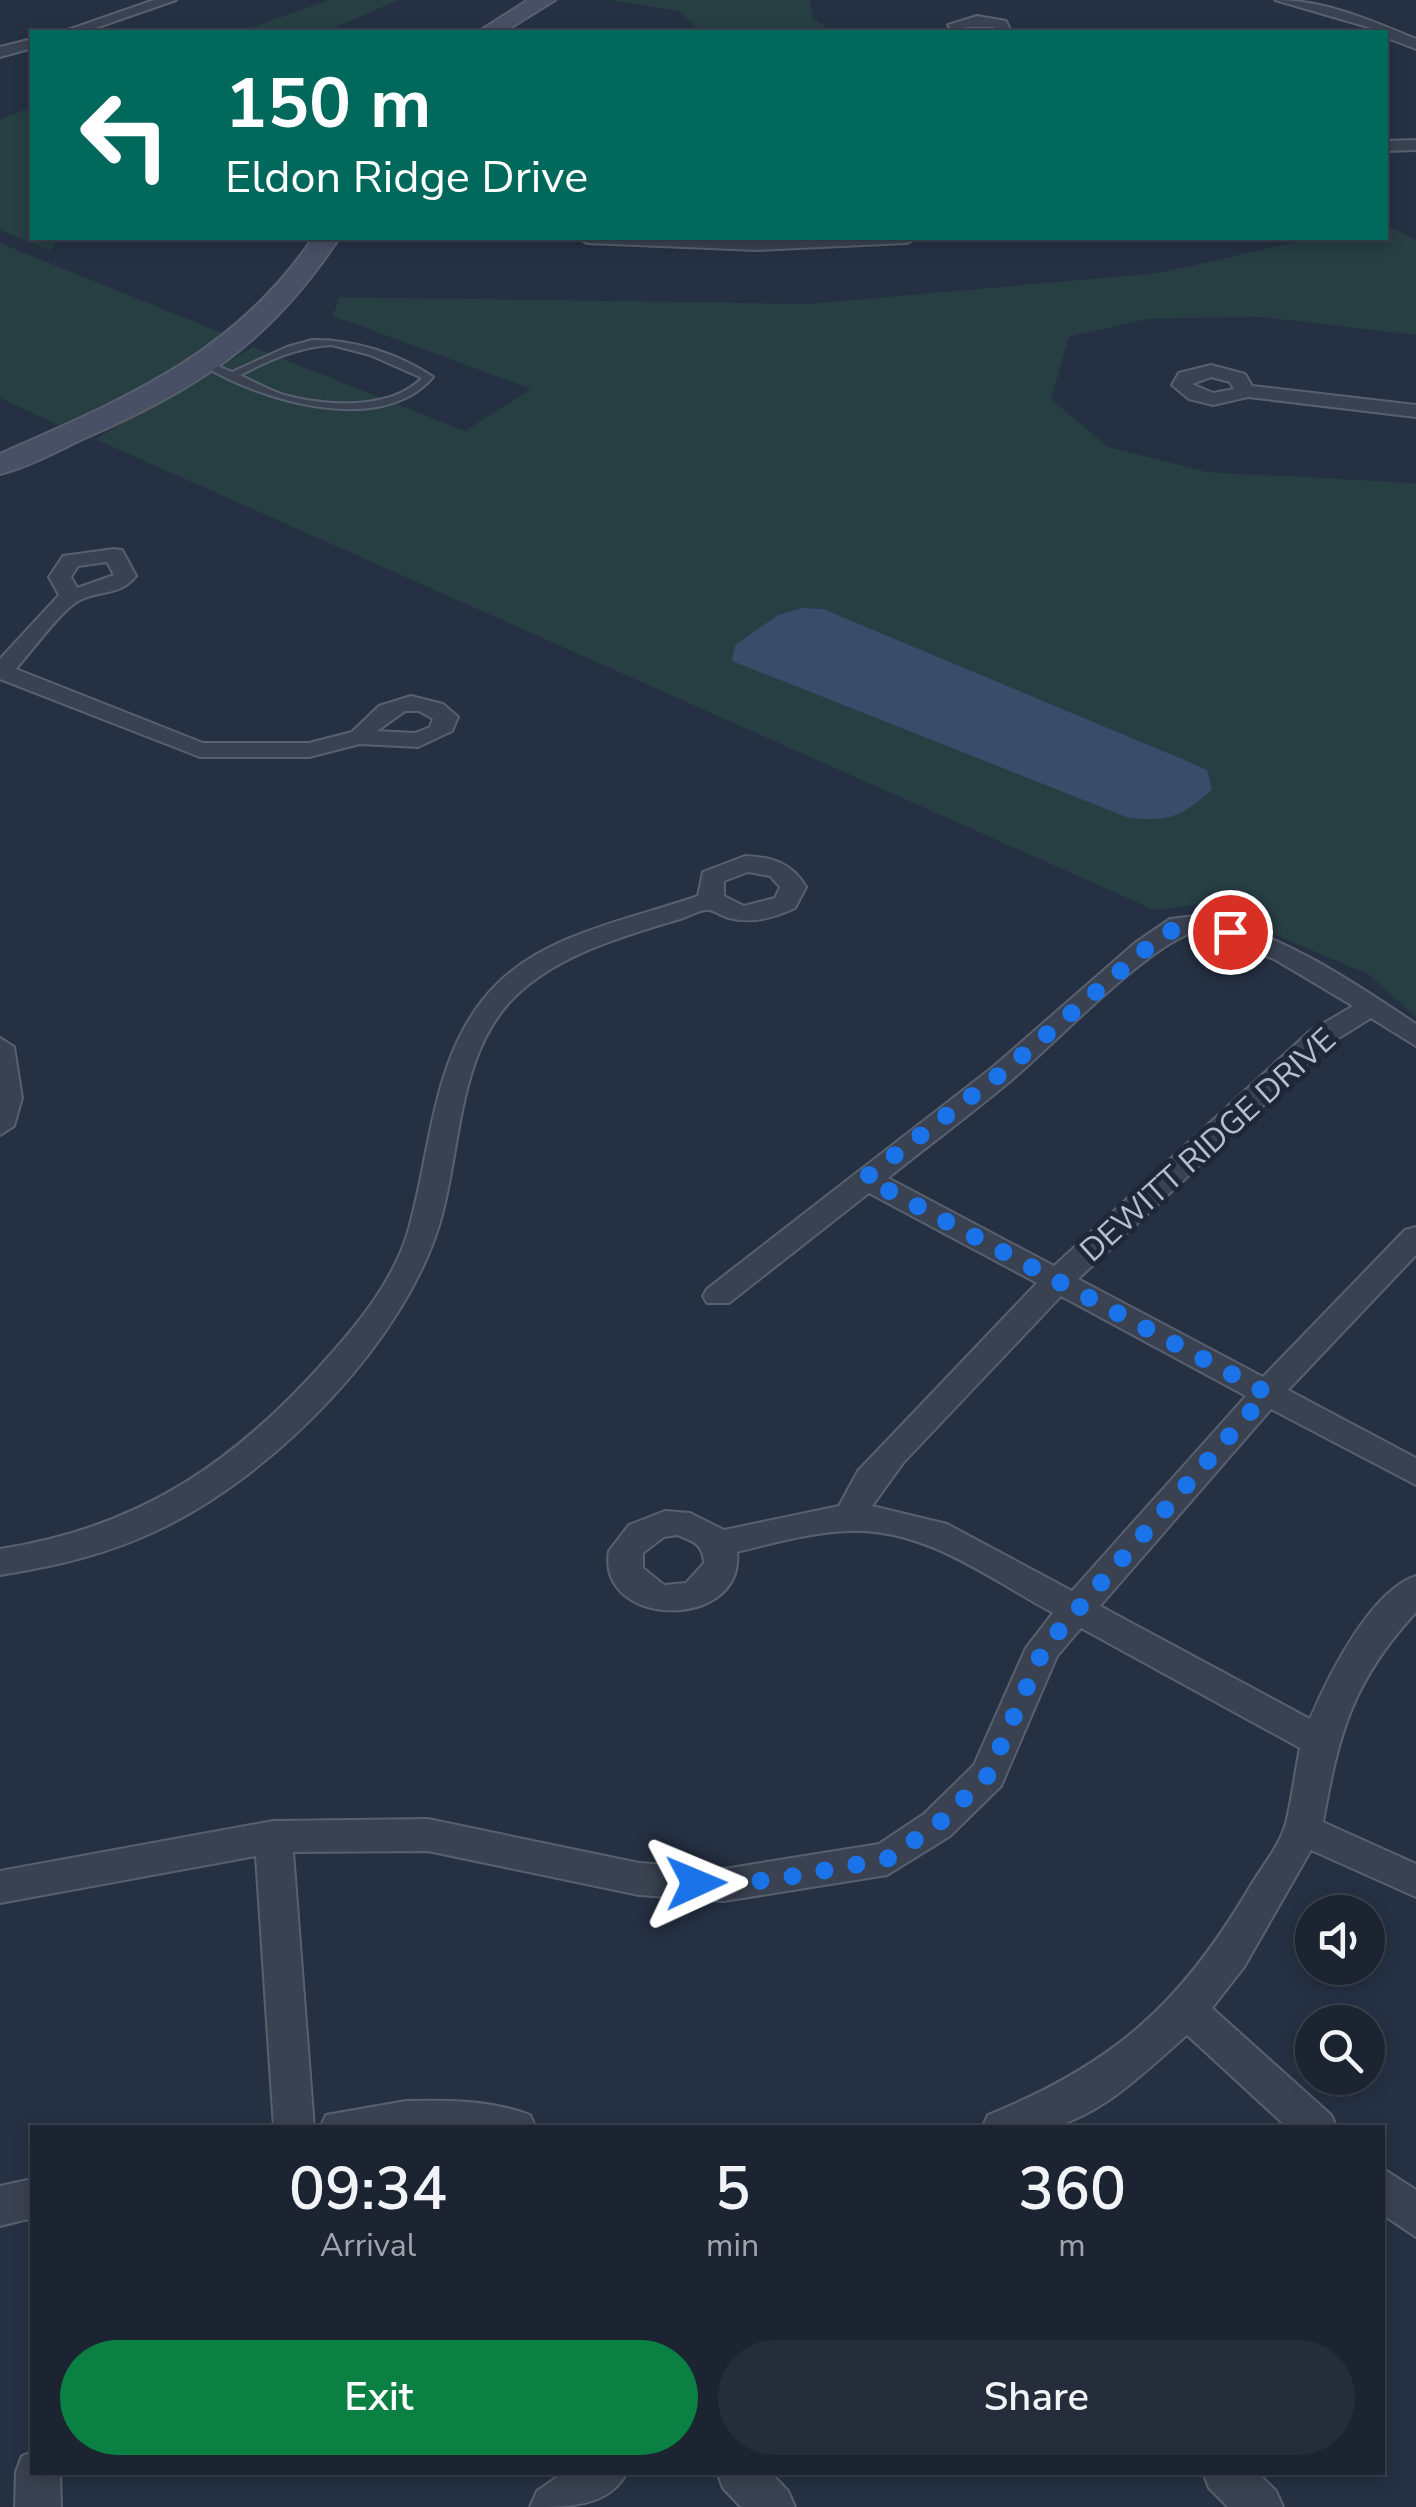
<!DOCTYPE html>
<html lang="en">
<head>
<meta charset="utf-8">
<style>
	body { margin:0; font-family:"Nunito Sans",sans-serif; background:#252c3a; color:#f1f3f6; height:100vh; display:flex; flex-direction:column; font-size:38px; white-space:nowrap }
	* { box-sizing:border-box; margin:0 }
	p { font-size:32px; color:#a0a4ac }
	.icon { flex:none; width:55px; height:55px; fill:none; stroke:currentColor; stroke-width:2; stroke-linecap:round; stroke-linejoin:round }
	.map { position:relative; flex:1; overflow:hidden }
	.drawer { position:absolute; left:30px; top:2125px; width:1355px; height:350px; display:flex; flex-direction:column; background:#1c2432; border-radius:0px; box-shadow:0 5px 15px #0003,0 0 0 2px #3a414d }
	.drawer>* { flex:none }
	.hud { position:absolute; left:30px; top:30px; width:1358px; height:210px; border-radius:0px; box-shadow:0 5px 15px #0003,0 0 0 2px #3a414d; background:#00695c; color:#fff; overflow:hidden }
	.buttons { position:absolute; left:1295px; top:1895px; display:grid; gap:20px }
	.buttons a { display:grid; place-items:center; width:90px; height:90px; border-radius:50%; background:#1c2432; box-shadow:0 5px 15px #0003,0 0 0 2px #3a414d; font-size:50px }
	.pin { position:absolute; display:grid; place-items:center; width:85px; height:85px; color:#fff; margin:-42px; border:5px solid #fff; border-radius:50%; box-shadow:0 2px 10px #0007 }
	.me { position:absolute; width:110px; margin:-55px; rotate:89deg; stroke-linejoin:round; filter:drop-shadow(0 0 8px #0008) }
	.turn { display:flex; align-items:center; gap:35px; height:210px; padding:0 30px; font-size:45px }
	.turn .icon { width:130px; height:130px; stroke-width:2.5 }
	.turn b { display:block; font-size:70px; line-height:85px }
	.eta { display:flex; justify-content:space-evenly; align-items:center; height:170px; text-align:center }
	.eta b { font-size:60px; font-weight:600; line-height:70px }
	.button { display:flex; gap:20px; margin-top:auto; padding:20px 30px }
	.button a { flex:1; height:115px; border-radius:60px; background:#0b8043; color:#fff; font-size:40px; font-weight:600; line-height:115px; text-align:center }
	.button a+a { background:#252c3a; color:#f1f3f6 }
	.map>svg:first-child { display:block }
	.green { fill:#273e43 }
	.water { fill:#3b4c6b }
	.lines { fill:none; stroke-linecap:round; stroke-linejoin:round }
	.lane-casing { stroke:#58606f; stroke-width:4 }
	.street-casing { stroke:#58606f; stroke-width:4 }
	.secondary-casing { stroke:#58606f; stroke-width:4 }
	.lane { fill:#3a4251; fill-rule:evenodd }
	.street { fill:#3a4251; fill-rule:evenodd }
	.secondary { fill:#485065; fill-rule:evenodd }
	.route { stroke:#1a73e8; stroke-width:18; stroke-dasharray:0 32.4 }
	.labels { text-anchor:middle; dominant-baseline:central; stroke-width:10; stroke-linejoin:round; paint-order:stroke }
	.street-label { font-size:32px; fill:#b7bdcc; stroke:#1e2737 }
</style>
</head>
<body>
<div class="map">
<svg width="1416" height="2507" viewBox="0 0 1416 2507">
	<rect width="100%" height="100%" fill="#253042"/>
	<path class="green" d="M329,0H399L324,32H239Z
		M609,0H810L813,19L834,32H701L678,11Z
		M32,107V238H58L51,251L0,230V119Z
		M1385,224L1416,240V335L1261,317L1147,319L1069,337L1051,399L1108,447L1207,472L1416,483V1017L1368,974L1202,904L1154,910L95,439L253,347L465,431L531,389L333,316L339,297L807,304L1159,273L1313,238H1385Z
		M0,243L225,334L140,391L62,427L0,398Z"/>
	<path class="water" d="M802,608L823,609L1182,759L1207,770L1212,790C1181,816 1171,822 1129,818L732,661L735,645L778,615Z"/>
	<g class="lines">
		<defs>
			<path id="lane" d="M312,340C353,339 399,354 433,377C381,438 258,400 201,364L209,362L232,372L287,347ZM332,345L370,355L422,378C390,411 325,406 284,395C269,390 254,382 240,375C270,360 297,347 332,345Z"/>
			<path id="street" d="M154,0H176L84,32H62Z
				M1275,0C1325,0 1370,20 1416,39V49L1385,37V32Z
				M977,16L1006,21L1011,32H996L994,27H965L968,32H953L948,25Z
				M32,39V48L0,57V47Z
				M1416,140V150L1385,151V141Z
				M578,238H916L907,243L757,250L587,243Z
				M1211,365L1245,374L1252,386L1416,405V417L1248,397L1213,405L1189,399L1172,385L1179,373ZM1211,377L1230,382L1234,389L1213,393L1192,384Z
				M114,549L122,550L136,576C120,596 101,590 80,600C62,609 31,652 16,669L203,743H309L352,732L379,706L411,696L443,704L458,717L452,731L418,747L360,744L309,757H200L0,679V659L59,595L49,577L63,556ZM107,562L114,575L77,588L71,577L78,566ZM405,711H419L433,719L430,727L415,733L377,731Z
				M745,856C772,857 792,863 806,887L795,908C774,918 752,924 729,918C723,917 714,910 708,910C701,909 687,917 680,919C625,936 566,952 522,990C458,1045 462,1141 442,1215C409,1339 274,1475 160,1529C109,1554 56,1566 0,1575V1549C142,1527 237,1461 330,1355C362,1319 392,1281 407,1235C433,1149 430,1050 498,983C549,933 632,919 698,896L703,872ZM748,872L770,876L780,887L775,898L744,906L724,896V881Z
				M1203,915C1283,935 1349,979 1416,1024V1046L1371,1018L1329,1044L1078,1279L1263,1377L1405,1230L1416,1227V1255L1288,1390L1416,1458V1485L1271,1409L1100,1606L1310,1719C1328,1677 1370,1591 1416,1576V1612C1353,1681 1339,1731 1323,1822L1416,1864V1897L1311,1850L1244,1967L1212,2008L1331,2115L1337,2128H1288L1187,2035C1148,2069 1104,2114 1052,2127C1031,2132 1004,2128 982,2128L988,2115C1112,2065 1180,2005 1248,1890C1260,1869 1280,1846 1286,1823C1292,1799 1295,1773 1300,1748L1081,1628L1057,1656L1001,1786L950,1836L887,1875L724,1901L639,1895L428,1851L293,1852L314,2128H274L256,1856L0,1903V1871L273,1821L428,1819L639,1863L724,1869L879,1844L924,1814L974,1765L1026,1648L1053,1613C990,1579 925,1528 850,1531C812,1532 774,1543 737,1552C745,1631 596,1629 609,1551L629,1525L665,1511L690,1513L724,1530L839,1506L858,1471L1037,1283L869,1193L729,1303H707L703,1296L707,1289L993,1067L1135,943L1170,919ZM1200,931L1274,959L1353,1006L1309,1032L1054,1266L888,1178C930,1144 974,1112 1015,1077C1053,1045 1158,935 1200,931ZM1061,1296L1246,1396L1072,1591L947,1524L872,1506L903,1463ZM677,1535C694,1541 703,1545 704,1563L686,1583L664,1585L643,1568V1553L664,1537Z
				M0,1038L14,1047L22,1098L14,1126L0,1135Z
				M406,2101C447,2100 491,2100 530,2115L536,2128H320L326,2115Z
				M1382,2168L1416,2190V2237L1382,2214Z
				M32,2179V2218L0,2226V2186Z
				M32,2452V2472H60L61,2507H15L16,2472L22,2456Z
				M565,2472H627C610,2507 568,2507 530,2507L537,2491Z
				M717,2472H770L788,2491L795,2507H741L723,2488Z
				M1203,2472H1257L1276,2491L1283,2507H1228L1209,2488Z"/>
			<path id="secondary" d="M528,0H555L504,32H478Z
				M313,238H339C270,343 198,388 85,438C57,451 29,467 0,474V454C124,399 234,355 313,238Z"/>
		</defs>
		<use href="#lane" class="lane-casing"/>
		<use href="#street" class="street-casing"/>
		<use href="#secondary" class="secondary-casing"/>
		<use href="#lane" class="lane"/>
		<use href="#street" class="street"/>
		<use href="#secondary" class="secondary"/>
	</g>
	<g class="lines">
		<path class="route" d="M696,1883L724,1885L783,1878L887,1859L937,1825L988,1775L1044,1648L1267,1393L865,1178L1003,1072L1161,936C1186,922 1202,922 1230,932"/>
	</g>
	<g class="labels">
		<g class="street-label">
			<text transform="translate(1208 1145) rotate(-42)">DEWITT RIDGE DRIVE</text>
		</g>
	</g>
</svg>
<div class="buttons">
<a><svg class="icon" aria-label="sound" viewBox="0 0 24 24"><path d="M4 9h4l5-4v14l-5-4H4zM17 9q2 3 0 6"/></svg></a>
<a><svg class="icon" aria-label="search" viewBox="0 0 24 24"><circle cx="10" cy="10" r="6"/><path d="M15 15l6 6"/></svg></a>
</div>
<div class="pin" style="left:1230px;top:932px;background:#d93025"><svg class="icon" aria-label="arrive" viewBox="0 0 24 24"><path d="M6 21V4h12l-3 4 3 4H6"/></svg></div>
<svg class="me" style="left:696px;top:1883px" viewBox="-20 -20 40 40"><path d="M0-17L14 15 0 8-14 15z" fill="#1a73e8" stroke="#fff" stroke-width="4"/></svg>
<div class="hud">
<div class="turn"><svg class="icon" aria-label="left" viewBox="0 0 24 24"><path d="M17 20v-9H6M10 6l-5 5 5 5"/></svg><div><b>150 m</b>Eldon Ridge Drive</div></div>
</div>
<section class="drawer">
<div class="eta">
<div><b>09:34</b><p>Arrival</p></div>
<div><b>5</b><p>min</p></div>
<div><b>360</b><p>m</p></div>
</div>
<div class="button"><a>Exit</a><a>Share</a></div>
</section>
</div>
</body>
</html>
